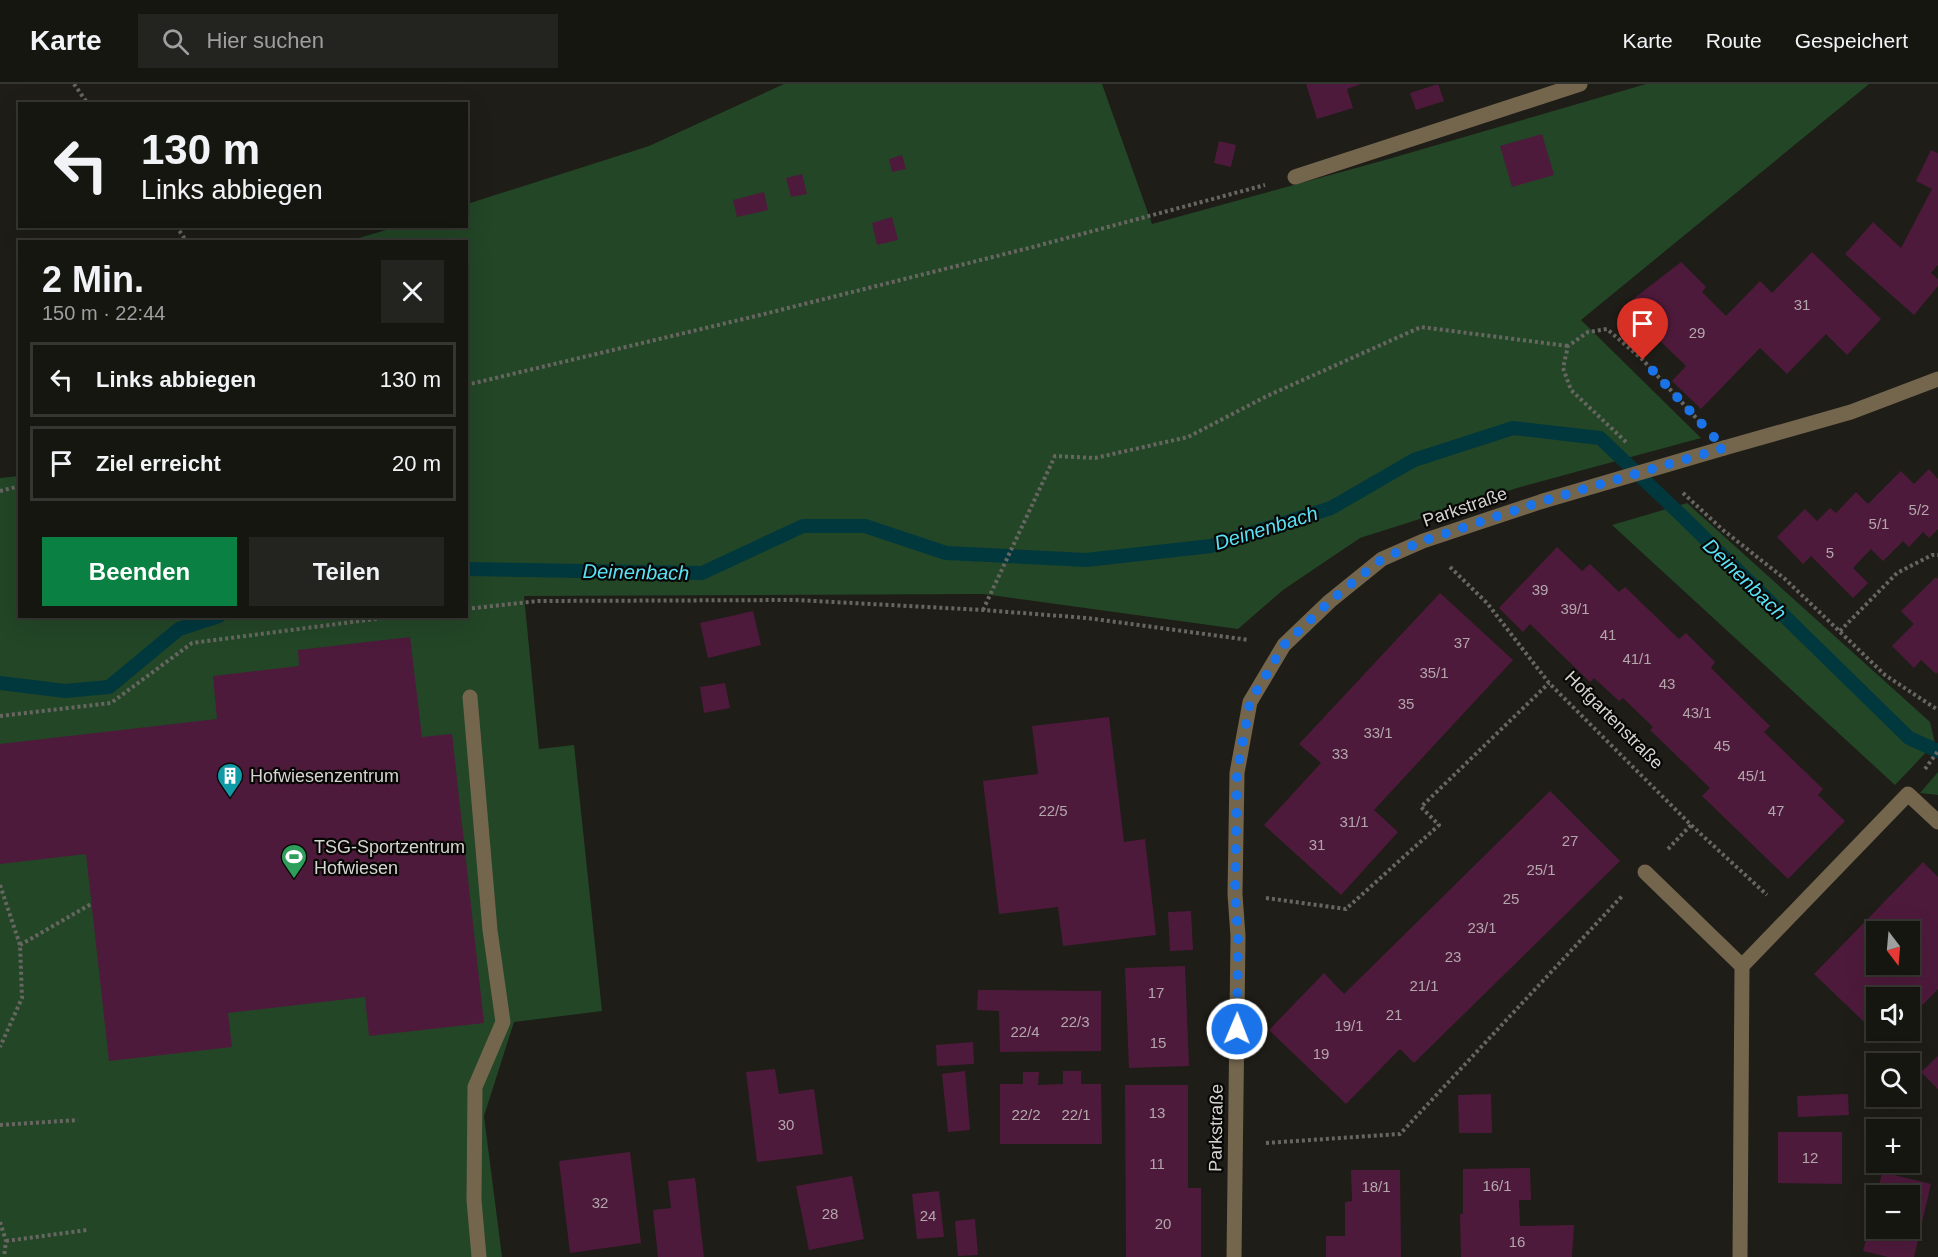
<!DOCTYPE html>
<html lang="de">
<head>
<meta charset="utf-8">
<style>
	body { margin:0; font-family:Helvetica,sans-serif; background:#23231f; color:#f1f3f6; height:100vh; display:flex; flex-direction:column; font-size:22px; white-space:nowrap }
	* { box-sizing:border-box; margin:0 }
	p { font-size:20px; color:#9e9f9f }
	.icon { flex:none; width:33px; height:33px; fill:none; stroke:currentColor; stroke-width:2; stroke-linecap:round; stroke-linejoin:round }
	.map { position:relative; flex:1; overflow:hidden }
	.drawer { position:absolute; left:18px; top:156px; width:450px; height:378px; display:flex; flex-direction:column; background:#161611; border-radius:0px; box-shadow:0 6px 24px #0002,0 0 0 2px #353531 }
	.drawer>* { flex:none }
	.top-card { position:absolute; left:18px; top:18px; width:450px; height:126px; border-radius:0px; box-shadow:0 6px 24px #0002,0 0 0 2px #353531; background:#161611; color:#f1f3f6; overflow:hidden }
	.needle { width:39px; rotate:164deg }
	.fabs { position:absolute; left:1866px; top:837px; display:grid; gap:12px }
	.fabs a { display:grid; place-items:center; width:54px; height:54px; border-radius:0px; background:#161611; box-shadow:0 6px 24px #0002,0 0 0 2px #353531; font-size:30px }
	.pin { position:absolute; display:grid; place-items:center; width:51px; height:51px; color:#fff; margin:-62px -26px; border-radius:50% 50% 50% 0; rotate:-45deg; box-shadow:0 0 6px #0007 }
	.pin .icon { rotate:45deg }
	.me { position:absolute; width:66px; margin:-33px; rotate:1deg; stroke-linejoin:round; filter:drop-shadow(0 0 4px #0008) }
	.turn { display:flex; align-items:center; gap:21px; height:126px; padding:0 24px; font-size:27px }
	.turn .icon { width:78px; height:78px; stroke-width:2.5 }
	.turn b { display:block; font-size:42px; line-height:51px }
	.round { display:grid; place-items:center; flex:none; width:63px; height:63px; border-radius:0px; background:#23231f }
	.headline { display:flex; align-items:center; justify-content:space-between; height:102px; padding:0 24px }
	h1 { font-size:36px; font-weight:800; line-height:45px }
	.button { display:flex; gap:12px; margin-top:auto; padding:12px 24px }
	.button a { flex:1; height:69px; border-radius:0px; background:#0b8043; color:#fff; font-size:24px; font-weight:800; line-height:69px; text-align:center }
	.button a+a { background:#23231f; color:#f1f3f6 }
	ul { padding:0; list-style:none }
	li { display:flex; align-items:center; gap:18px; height:75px; margin:0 12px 9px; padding:0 12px; border:3px solid #353531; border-radius:0px }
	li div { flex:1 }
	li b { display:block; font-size:22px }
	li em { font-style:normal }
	header { display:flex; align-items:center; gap:36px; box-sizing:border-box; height:84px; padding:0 30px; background:#161611; border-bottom:2px solid #353531 }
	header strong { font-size:28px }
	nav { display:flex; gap:33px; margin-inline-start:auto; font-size:21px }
	.search { width:420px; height:54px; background:#23231f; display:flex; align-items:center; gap:15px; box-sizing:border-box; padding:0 21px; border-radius:0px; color:#9e9f9f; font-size:22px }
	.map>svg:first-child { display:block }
	.green { fill:#234627 }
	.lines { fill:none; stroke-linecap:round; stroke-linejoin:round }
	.stream { stroke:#00383e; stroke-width:14 }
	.building { fill:#4e1a3b; fill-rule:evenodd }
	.path { stroke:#676661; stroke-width:4; stroke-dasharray:3 3; stroke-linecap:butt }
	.minor { stroke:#74654d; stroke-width:15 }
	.minor-bridge { stroke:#74654d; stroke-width:15 }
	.route { stroke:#1a73e8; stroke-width:10; stroke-dasharray:0 18 }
	.labels { text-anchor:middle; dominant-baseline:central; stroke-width:4.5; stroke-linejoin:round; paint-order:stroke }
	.number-label { font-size:15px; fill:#b3a6ab }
	.street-label { font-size:18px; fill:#d5d4d0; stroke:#080705 }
	.poi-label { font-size:18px; fill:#d5d4d0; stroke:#080705; text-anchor:start }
	.water-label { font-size:20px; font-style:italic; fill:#59e2f5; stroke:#080705 }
</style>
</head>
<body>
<header>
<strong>Karte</strong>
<div class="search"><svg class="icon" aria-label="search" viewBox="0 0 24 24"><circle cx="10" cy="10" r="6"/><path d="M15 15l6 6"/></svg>Hier suchen</div>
<nav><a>Karte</a><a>Route</a><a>Gespeichert</a></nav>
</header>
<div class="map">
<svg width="1938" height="1173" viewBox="0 0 1938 1173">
	<rect width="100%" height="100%" fill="#1e1d17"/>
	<path class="green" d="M784,0H1102L1152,140L1385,76L1646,0H1869L1581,236L1701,354L1517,404L1360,454L1283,506L1238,545L983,510L524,512L539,665L574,661L602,927L514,938L484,1032L502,1173H0V394L19,392L20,532H466V158L349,157L396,143L466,142L467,120L649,62Z
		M1687,419L1930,638L1935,659L1895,701L1612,441Z
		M1938,688V711L1920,709Z"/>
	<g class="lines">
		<path class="stream" d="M466,485L702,489L803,442H865L946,469L1086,476L1211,462L1331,424L1414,376L1513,344L1600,354L1679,429L1909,654L1938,667
			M0,599L65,607L109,603L179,545L219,532"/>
	</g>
	<path class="building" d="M1306,0H1361L1347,5L1353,24L1317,35Z
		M1438,0L1444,17L1416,26L1410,9Z
		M1542,50L1554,91L1512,103L1500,62Z
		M1219,57L1236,61L1231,83L1214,79Z
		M1931,66L1938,69V181L1931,189L1938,195V202L1914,231L1845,170L1873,138L1901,164L1932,105L1916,97Z
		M902,71L906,85L892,88L889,75Z
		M802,90L807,110L791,113L786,94Z
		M764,108L768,126L737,133L733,116Z
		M892,133L898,156L877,161L872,139Z
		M1812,168L1881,235L1847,271L1826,250L1787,290L1760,264L1701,325L1672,297L1686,282L1624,222L1681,178L1706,203L1702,208L1726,232L1760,197L1772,209Z
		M1929,385L1938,395V445L1929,454L1923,448L1909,463L1903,457L1883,477L1871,465L1853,484L1868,499L1853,514L1811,472L1803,480L1777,453L1805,425L1817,437L1830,424L1836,429L1856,408L1868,420L1901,387L1914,400Z
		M1557,463L1582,487L1590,480L1619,508L1625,503L1679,555L1686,549L1715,578L1711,584L1770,642L1764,648L1823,705L1818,711L1845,737L1788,795L1702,712L1710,704L1650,646L1653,643L1623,614L1619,617L1594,594L1590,598L1530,540L1523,548L1499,524Z
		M1936,493L1938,495V588L1936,590L1921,576L1914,584L1892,562L1914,540L1901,527Z
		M1440,509L1513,576L1374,726L1398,748L1341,811L1264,741L1321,679L1299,660Z
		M753,527L761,561L708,574L700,539Z
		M410,553L422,653L452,650L484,939L369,952L365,913L228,929L232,963L109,977L86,770L0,780V660L217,635L213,592L299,582L298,566Z
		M725,599L730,624L704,629L700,603Z
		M1109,633L1124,758L1145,755L1156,851L1063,862L1058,823L999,830L983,697L1038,690L1032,642Z
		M1550,707L1620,777L1414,979L1400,965L1346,1020L1269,946L1324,889L1344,910Z
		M1923,778L1938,793V905L1910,934V914H1876V946H1898L1886,959L1814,890ZM1876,848H1910V880H1876Z
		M1191,827L1193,866L1170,867L1168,828Z
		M1185,882L1189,982L1129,984L1125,884Z
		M978,906L1101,907V967L1000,968L999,927L977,926Z
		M973,958L974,980L937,982L936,961Z
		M1938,972V1005L1921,988Z
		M775,985L779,1010L814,1005L823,1070L757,1078L746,988Z
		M965,987L970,1046L948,1048L942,990Z
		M1063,987H1081V1000H1101L1102,1060H1000V1000H1023V988H1039L1038,1001L1063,1000Z
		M1125,1001H1188V1104H1201V1173H1126Z
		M1491,1010L1492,1049H1459L1458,1011Z
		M1848,1010L1849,1031L1798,1033L1797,1012Z
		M1778,1048H1842V1100L1778,1099Z
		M630,1068L641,1159L570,1169L559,1077Z
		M1530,1084L1531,1116H1519L1520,1142L1574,1141L1572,1173H1461L1460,1130H1463V1085Z
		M1351,1086H1400L1401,1173H1326V1152H1345V1118L1352,1117Z
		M1882,1088L1931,1100L1914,1173H1888L1863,1167L1876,1116V1144H1910V1112H1877Z
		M852,1092L864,1155L809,1166L796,1102Z
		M695,1094L704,1173H658L653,1126L671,1124L668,1097Z
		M939,1107L944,1153L917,1155L912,1110Z
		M975,1135L978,1171L958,1172L955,1137Z"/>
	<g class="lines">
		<path class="path" d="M74,0L88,20
			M176,142L187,158
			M466,301L756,232L1033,163L1265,101
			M1626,358L1571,306L1563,284L1568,262L1588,248L1607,245L1643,276L1699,337
			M0,407L20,402
			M1683,409L1723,446L1785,495L1885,591L1938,626
			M1450,483L1487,519L1549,599L1691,741L1767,811
			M466,525L538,517L796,516L983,526L1087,534L1249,556
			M983,526L1055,372L1095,374L1188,353L1267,312L1421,243L1568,262
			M1840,547L1897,489L1932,471H1938
			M0,632L111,619L192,559L398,532
			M1925,685L1938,667
			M1668,765L1691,741
			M0,801L20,861L22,914L0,963
			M1266,814L1346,825L1439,741L1421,723L1549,599
			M20,861L91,820
			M0,1041L78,1036
			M1266,1059L1400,1050L1623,811
			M0,1138L6,1157L4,1173
			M6,1157L87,1146"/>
		<path class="minor" d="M1295,93L1580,0
			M1724,364L1851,328L1938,295
			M470,613L490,846L503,938L475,1003L474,1116L479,1173
			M1645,788L1742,882L1740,1173
			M1742,882L1908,710L1938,738
			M1234,1173L1238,852L1235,810L1237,689L1250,618L1284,561L1330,517L1382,475L1423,457L1543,417"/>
		<path class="minor-bridge" d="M1543,417L1724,364"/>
	</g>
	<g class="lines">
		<path class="route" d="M1237,945L1238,852L1235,810L1237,689L1250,618L1284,561L1330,517L1382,475L1423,457L1543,417L1724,364L1643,276"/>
	</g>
	<defs>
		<symbol id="building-pin" viewBox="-11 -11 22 30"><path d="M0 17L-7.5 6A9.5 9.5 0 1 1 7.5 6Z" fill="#0f9aa8" stroke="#080705"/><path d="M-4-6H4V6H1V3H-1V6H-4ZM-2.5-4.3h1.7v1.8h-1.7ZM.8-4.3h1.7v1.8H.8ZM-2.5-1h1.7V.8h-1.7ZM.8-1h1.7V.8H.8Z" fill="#fff"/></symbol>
		<symbol id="stadium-pin" viewBox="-11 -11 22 30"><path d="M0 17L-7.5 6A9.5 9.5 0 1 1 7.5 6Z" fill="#2e9e5b" stroke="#080705"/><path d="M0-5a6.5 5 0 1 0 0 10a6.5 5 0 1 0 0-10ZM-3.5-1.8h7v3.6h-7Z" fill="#fff"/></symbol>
	</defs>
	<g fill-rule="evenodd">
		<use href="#building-pin" x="215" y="677" width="30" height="40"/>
		<use href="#stadium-pin" x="279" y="758" width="30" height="40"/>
	</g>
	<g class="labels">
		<g class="number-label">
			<text x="1802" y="220">31</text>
			<text x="1697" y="248">29</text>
			<text x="1919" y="425">5/2</text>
			<text x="1879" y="439">5/1</text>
			<text x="1830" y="468">5</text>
			<text x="1540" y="505">39</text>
			<text x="1575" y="524">39/1</text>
			<text x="1608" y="550">41</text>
			<text x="1462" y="558">37</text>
			<text x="1637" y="574">41/1</text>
			<text x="1434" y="588">35/1</text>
			<text x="1667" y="599">43</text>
			<text x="1406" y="619">35</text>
			<text x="1697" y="628">43/1</text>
			<text x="1378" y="648">33/1</text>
			<text x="1722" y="661">45</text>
			<text x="1340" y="669">33</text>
			<text x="1752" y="691">45/1</text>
			<text x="1053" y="726">22/5</text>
			<text x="1776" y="726">47</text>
			<text x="1354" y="737">31/1</text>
			<text x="1570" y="756">27</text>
			<text x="1317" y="760">31</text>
			<text x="1541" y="785">25/1</text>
			<text x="1511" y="814">25</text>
			<text x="1482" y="843">23/1</text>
			<text x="1453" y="872">23</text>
			<text x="1424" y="901">21/1</text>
			<text x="1156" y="908">17</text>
			<text x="1394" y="930">21</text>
			<text x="1075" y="937">22/3</text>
			<text x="1349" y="941">19/1</text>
			<text x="1025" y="947">22/4</text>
			<text x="1158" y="958">15</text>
			<text x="1321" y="969">19</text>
			<text x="1157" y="1028">13</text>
			<text x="1026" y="1030">22/2</text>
			<text x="1076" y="1030">22/1</text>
			<text x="786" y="1040">30</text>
			<text x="1810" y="1073">12</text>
			<text x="1157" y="1079">11</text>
			<text x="1497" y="1101">16/1</text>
			<text x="1376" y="1102">18/1</text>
			<text x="600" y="1118">32</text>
			<text x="830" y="1129">28</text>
			<text x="928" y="1131">24</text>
			<text x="1163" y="1139">20</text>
			<text x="1517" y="1157">16</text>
		</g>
		<g class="street-label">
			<text transform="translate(1465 423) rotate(-19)">Parkstraße</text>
			<text transform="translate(1614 636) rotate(45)">Hofgartenstraße</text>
			<text transform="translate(1216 1044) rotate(-89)">Parkstraße</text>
		</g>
		<g class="poi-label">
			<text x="250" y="692">Hofwiesenzentrum</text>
			<text x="314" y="763">TSG-Sportzentrum<tspan x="314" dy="21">Hofwiesen</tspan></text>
		</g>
		<g class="water-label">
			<text transform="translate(1266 444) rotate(-17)">Deinenbach</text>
			<text transform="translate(636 488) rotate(1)">Deinenbach</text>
			<text transform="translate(1745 495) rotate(44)">Deinenbach</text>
		</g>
	</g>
</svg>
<div class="fabs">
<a><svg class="needle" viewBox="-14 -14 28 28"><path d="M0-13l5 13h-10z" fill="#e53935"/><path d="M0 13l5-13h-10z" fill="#9e9f9f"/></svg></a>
<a><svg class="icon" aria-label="sound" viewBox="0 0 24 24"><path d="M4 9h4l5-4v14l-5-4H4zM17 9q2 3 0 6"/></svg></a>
<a><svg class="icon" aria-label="search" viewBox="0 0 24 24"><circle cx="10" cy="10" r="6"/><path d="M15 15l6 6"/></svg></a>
<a>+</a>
<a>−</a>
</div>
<div class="pin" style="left:1643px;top:276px;background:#d93025"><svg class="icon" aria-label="arrive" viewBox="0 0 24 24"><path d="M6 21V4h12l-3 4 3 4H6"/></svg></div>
<svg class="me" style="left:1237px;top:945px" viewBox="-20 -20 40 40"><circle r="17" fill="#1a73e8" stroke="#fff" stroke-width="3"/><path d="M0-11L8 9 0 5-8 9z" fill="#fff"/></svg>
<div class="top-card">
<div class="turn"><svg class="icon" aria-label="left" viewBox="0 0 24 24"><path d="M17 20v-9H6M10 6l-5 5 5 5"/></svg><div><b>130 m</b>Links abbiegen</div></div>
</div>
<section class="drawer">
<div class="headline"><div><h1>2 Min.</h1><p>150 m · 22:44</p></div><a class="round"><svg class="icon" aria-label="close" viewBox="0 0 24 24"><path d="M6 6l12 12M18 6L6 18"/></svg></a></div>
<ul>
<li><svg class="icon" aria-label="left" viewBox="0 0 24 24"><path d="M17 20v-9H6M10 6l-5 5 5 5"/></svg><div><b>Links abbiegen</b></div><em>130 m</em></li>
<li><svg class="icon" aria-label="arrive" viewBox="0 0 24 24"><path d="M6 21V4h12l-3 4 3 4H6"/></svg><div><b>Ziel erreicht</b></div><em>20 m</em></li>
</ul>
<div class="button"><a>Beenden</a><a>Teilen</a></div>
</section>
</div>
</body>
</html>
